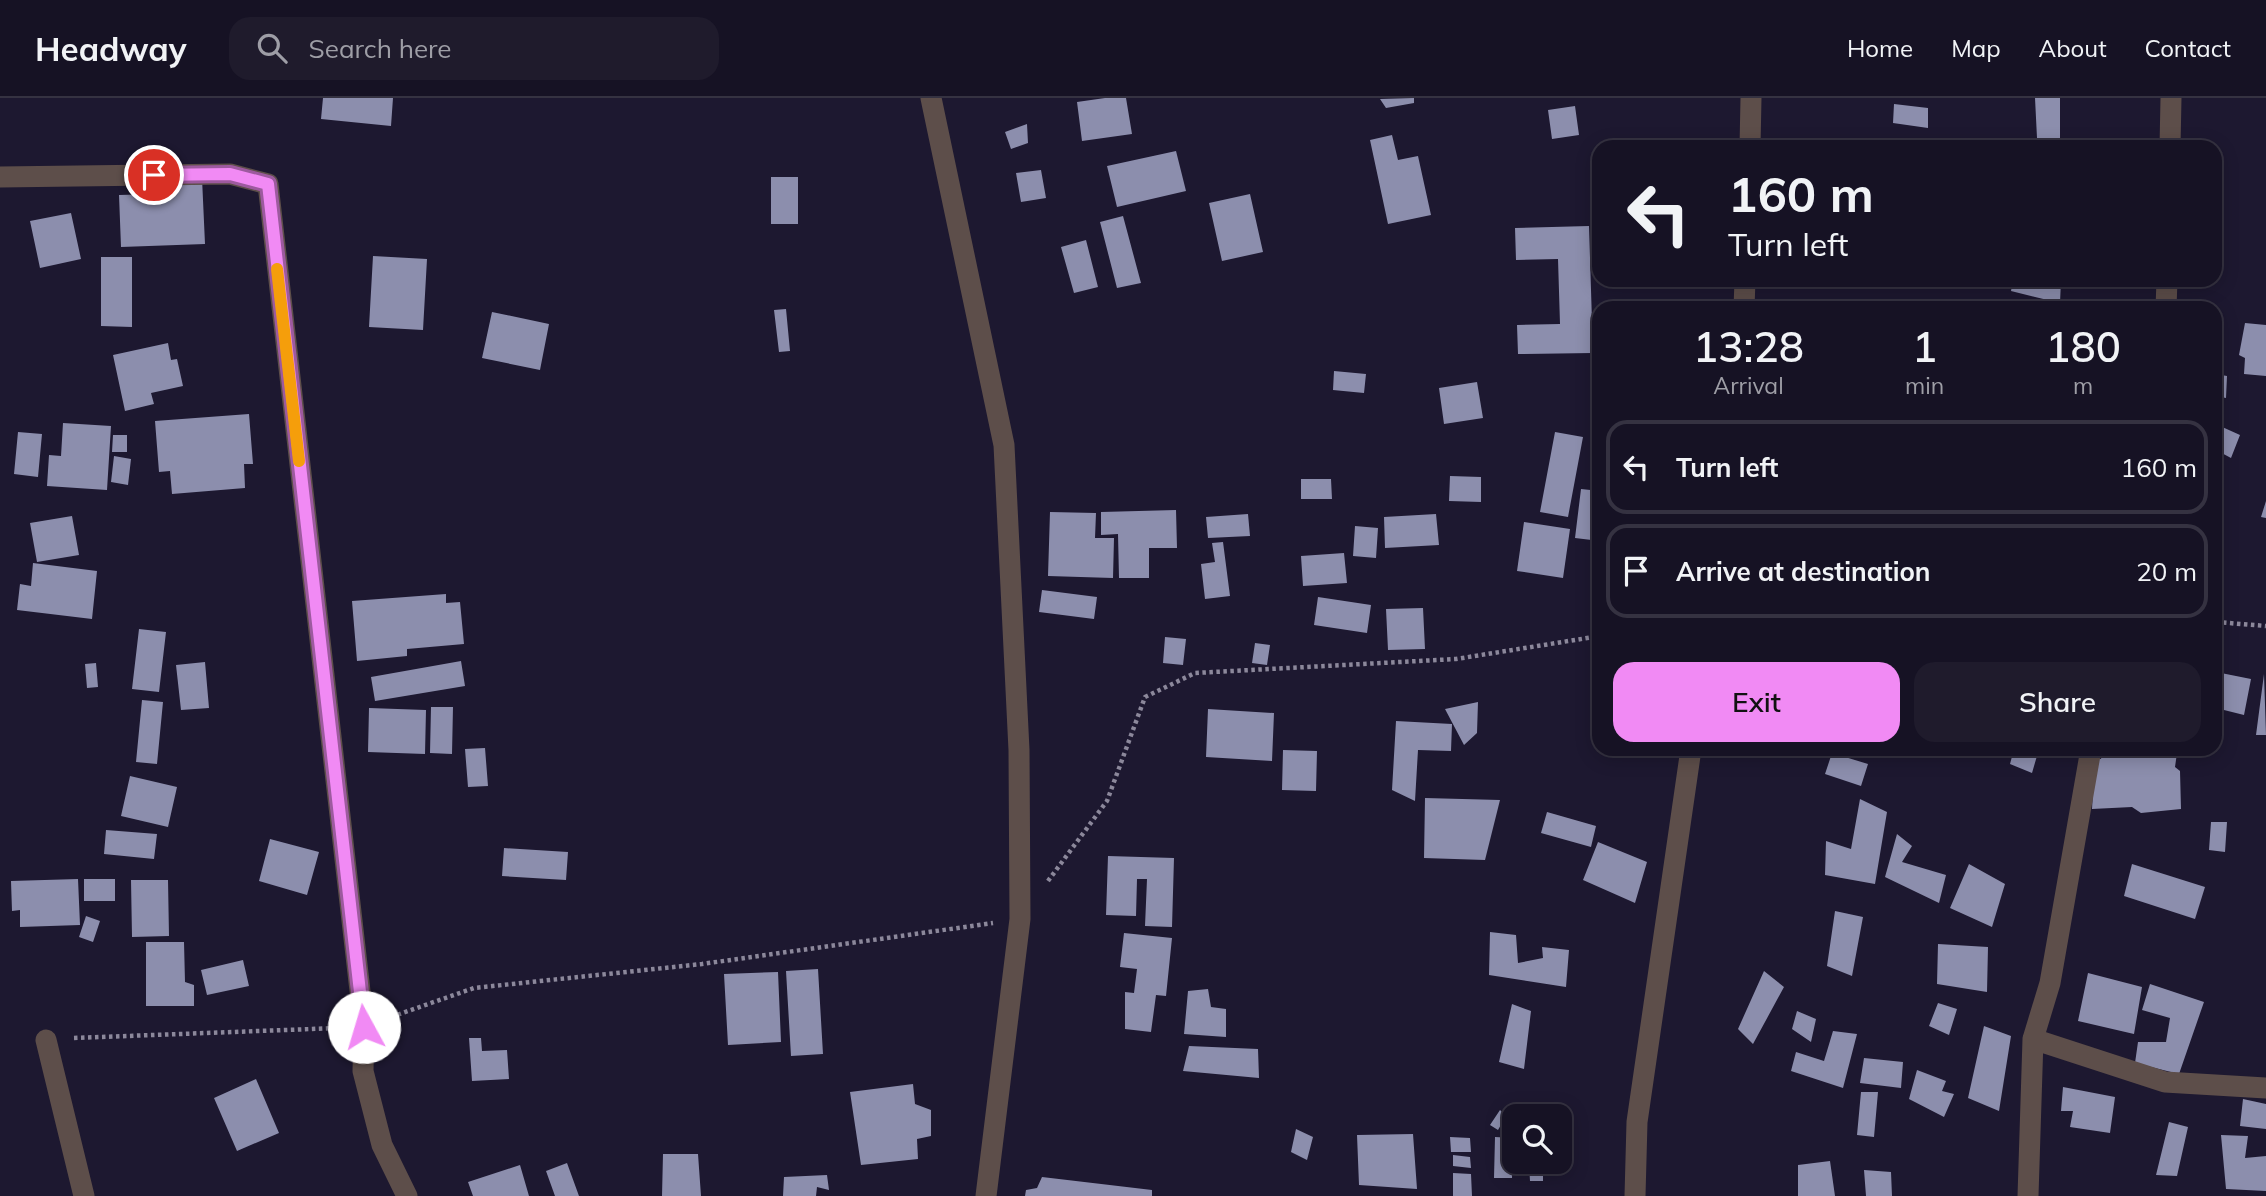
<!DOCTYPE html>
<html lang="en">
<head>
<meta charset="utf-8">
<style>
	body { margin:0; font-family:Mulish,sans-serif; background:#1f1b2c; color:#f1f3f6; height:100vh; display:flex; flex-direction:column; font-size:26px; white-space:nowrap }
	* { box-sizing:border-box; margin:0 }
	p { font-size:23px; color:#9e9ea6 }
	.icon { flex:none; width:38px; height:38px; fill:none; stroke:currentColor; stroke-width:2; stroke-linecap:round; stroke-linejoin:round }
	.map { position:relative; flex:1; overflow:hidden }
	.side { position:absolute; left:1592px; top:203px; width:630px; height:455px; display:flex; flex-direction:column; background:#161224; border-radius:21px; box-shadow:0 4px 18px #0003,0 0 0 2px #353241 }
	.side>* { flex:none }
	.top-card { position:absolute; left:1592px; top:42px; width:630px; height:147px; border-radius:21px; box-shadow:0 4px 18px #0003,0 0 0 2px #353241; background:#161224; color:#f1f3f6; overflow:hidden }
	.controls { position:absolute; left:1502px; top:1006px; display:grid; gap:14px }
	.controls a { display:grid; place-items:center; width:70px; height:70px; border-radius:14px; background:#161224; box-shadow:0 4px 18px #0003,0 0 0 2px #353241; font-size:35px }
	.pin { position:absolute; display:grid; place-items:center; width:60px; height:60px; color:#fff; margin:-30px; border:4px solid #fff; border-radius:50%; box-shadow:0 2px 7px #0007 }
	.me { position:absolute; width:77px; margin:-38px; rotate:354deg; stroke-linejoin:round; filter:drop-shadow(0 0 5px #0008) }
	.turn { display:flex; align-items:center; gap:24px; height:147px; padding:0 21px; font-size:32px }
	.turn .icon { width:91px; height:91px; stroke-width:2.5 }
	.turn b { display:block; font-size:49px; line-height:60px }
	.eta { display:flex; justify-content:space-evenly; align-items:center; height:119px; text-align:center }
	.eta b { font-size:42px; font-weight:600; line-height:49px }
	.button { display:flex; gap:14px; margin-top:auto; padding:14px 21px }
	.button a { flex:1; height:80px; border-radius:21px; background:#f18af4; color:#111; font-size:28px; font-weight:600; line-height:80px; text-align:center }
	.button a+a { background:#1f1b2c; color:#f1f3f6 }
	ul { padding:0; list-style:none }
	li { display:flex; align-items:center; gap:21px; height:94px; margin:0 14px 10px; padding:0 7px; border:4px solid #353241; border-radius:21px }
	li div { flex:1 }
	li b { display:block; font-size:26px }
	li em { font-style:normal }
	header { display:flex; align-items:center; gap:42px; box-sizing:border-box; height:98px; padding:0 35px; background:#161224; border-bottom:2px solid #353241 }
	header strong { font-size:33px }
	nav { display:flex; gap:38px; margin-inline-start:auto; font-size:24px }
	.search { width:490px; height:63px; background:#1f1b2c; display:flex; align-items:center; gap:18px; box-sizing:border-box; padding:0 24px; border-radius:21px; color:#9e9ea6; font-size:26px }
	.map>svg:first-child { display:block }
	.building { fill:#8c8ead }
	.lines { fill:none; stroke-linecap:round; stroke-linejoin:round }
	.path { stroke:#8c889b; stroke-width:4.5; stroke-dasharray:3.5 3.5; stroke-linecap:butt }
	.street { stroke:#5d4e4a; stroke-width:21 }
	.route-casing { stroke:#9d5a9f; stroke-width:18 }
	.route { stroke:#f18af4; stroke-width:12 }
	.slow { stroke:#f59e0b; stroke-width:12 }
</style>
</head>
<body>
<header>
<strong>Headway</strong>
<div class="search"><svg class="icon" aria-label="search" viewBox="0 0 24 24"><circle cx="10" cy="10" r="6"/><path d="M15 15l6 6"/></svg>Search here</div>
<nav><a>Home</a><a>Map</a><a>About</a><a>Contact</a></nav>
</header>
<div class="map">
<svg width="2266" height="1098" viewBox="0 0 2266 1098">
	<rect width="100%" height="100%" fill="#1d1830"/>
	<path class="building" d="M323,0H393L391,28L321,21Z
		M1105,0H1126L1132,36L1082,43L1077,4Z
		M1414,0V5L1386,10L1380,1Z
		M2035,0H2060V41L2037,40Z
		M1894,6L1928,10V30L1893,25Z
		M1575,8L1579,37L1552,41L1548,12Z
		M1027,26L1028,45L1011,51L1005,34Z
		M1392,37L1398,62L1418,58L1431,117L1388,126L1370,42Z
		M1966,40L1993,42V49H1966Z
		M1684,45V49H1656V46Z
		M1176,53L1186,93L1117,109L1107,68Z
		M1041,72L1046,100L1021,104L1016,75Z
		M771,79H798V126H771Z
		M202,80L205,146L121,149L119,97L155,96L154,81Z
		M1250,96L1263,154L1222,163L1209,105Z
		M71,115L81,161L40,170L30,123Z
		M1123,118L1141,185L1117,190L1100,124Z
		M1589,128L1593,255L1518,256L1517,227L1560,226L1558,161L1516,162L1515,130Z
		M1086,142L1098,189L1074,195L1061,149Z
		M373,158L427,161L423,232L369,229Z
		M101,159H132V229L101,228Z
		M2013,182H2061L2060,205L2011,193Z
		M786,211L790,253L779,254L774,212Z
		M492,214L549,226L540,272L482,260Z
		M2245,225L2266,227V278L2244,276L2245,260L2239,257Z
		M168,245L171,262L177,261L183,288L151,295L154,306L125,313L113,257Z
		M1334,273L1366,276L1364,295L1333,292Z
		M2216,276L2227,278L2226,300L2216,298Z
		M1477,284L1483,320L1444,326L1439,290Z
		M249,316L253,366H244L245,390L172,396L170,373L159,374L155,323Z
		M63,325L111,328L107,392L47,388L49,357L61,358Z
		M2220,328L2240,337L2231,360L2216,352V338Z
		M18,334L42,336L38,379L14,376Z
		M1555,334L1583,339L1568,419L1540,414Z
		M113,337H127V354H112Z
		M114,358L131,361L128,387L111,384Z
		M1450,378L1481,379V404L1449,403Z
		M1301,381H1331L1332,401H1301Z
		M1581,391L1600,393V443L1575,440Z
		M2266,403V420L2261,419Z
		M1176,412L1177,450H1149V480H1119L1118,436L1101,437V414Z
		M1050,414L1096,415L1095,440H1114L1113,480L1048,478Z
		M1248,416L1250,438L1208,440L1206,419Z
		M1436,416L1439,447L1385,450L1384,419Z
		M72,418L79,457L37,464L30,425Z
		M1524,424L1570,431L1563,480L1517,473Z
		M1355,428L1378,430L1376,460L1353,458Z
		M1223,444L1230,498L1205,501L1201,466L1215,464L1212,445Z
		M1344,455L1347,485L1303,488L1301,458Z
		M33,465L97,473L92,521L17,512L20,486L31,488Z
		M1042,492L1097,499L1094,521L1039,514Z
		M446,496V505L460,504L464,546L407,551V558L357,563L352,503Z
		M1318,499L1371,507L1367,535L1314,527Z
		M1423,510L1425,551L1388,552L1386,511Z
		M139,531L166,534L159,594L132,591Z
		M1165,539L1186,541L1183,567L1163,565Z
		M1255,545L1270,547L1267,567L1252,565Z
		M461,563L465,588L375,603L371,579Z
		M205,564L209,610L181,612L176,567Z
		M96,565L98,589L87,590L85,566Z
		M2216,574L2251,581L2244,617L2216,610Z
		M2264,576L2266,637H2256Z
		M142,602L163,604L157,666L136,664Z
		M1478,604L1477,635L1464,647L1445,611Z
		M431,609H453L452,656L430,655Z
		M369,610L426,612L425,656L368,654Z
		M1208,611L1274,615L1272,663L1206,659Z
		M1396,623L1452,626L1451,653L1418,652L1415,703L1392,692Z
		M485,650L488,688L468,689L465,651Z
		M2014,651H2039L2032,675L2010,666Z
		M2103,651H2157L2177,655L2175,669L2180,673L2181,711L2141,715L2132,709L2092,711L2095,659L2101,661Z
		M2178,651H2205L2203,659Z
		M1283,652L1317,653L1316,693L1282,692Z
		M1832,655L1868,666L1861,688L1825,676Z
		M130,678L177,689L168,729L121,718Z
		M1425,700L1500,702L1485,762L1424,760Z
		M1860,701L1887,714L1875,786L1825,777L1826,743L1851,751Z
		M1547,714L1596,728L1591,749L1541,735Z
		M2211,724H2227L2225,754L2209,752Z
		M106,732L157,736L154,761L104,756Z
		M1897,736L1912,748L1902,764L1946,777L1939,805L1885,779Z
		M270,741L319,754L307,797L259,783Z
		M1598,744L1647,764L1635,805L1583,782Z
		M504,750L568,754L566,782L502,778Z
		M1108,758L1174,760L1172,829L1145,828L1147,781H1137L1136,818L1106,817Z
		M1969,766L2005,786L1992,829L1950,810Z
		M2132,766L2205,789L2195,821L2124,798Z
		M78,781L80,827L20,829V812L12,813L11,783Z
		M84,781H115V803H84Z
		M131,782H168L169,838L132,839Z
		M1835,813L1863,819L1852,878L1827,868Z
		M86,818L100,823L93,844L79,839Z
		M1490,834L1516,837L1518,865L1543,860L1542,849L1569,852L1566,889L1489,877Z
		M1124,835L1172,840L1166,898L1156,897L1151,934L1125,931V894L1134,895L1137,871L1120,869Z
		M146,844H184L185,884L194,887V908H146Z
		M1938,846L1988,849L1987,894L1937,886Z
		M243,862L249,888L207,897L201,872Z
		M818,871L823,956L791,958L786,873Z
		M1764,873L1784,889L1753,946L1738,931Z
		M778,874L781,944L728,947L724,876Z
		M2088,875L2142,889L2134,936L2078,923Z
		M2150,886L2204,904L2179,976L2135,965L2138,944H2166L2170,920L2142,912Z
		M1208,891L1211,909L1226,911V939L1184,936L1188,893Z
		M1938,905L1957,911L1949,937L1929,928Z
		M1512,906L1531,913L1524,971L1499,964Z
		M1797,913L1816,921L1811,944L1792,931Z
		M1984,928L2011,938L1999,1013L1968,1000Z
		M1833,933L1857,936L1843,990L1791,973L1796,954L1824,963Z
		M469,940H481L482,953L507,952L509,981L472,983Z
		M1189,948L1258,951L1259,980L1183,973Z
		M1864,960L1903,964L1901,990L1860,985Z
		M1917,972L1946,983L1942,993L1954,996L1944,1019L1909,1001Z
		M256,981L279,1035L237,1053L214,1000Z
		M913,986L915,1006L931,1012V1038L917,1041L918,1061L861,1067L850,994Z
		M2063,989L2115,999L2110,1035L2070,1029L2073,1013H2061Z
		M1861,994H1878L1874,1039L1857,1037Z
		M2243,1001L2266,1006V1031L2240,1028Z
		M1500,1012L1506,1018L1498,1032L1490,1027Z
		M1511,1016H1519V1018H1514V1028Z
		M2169,1024L2188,1029L2177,1078L2156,1077Z
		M1296,1031L1313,1039L1307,1062L1291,1054Z
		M1413,1036L1417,1091L1359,1087L1357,1037Z
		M2221,1037L2248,1038L2245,1060L2266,1058V1093L2226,1091Z
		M1450,1039L1470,1040L1471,1054H1451Z
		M1495,1039L1513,1040L1512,1080H1494Z
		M663,1056H698L701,1098H662Z
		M1453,1057L1470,1059L1471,1070L1453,1068Z
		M1830,1063L1835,1098H1798V1067Z
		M567,1065L579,1098H555L546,1073Z
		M520,1067L529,1098H473L468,1084Z
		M1529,1067L1543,1069V1083H1530Z
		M1864,1072L1891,1074L1892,1098H1866Z
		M1453,1075L1471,1076L1472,1098H1453Z
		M827,1077L829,1092L817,1089L816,1098H783L784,1079Z
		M1042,1079L1152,1092V1098H1025L1026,1092L1037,1090Z"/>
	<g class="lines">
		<path class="path" d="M2216,524L2266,528
			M1048,783L1107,703L1145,599L1195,575L1456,561L1600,538
			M391,919L474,890L702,866L993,825
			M74,940L338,930"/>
		<path class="street" d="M931,0L1004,347L1019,652L1020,821L986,1098
			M1750,49L1751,0
			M2170,49L2171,0
			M0,79L230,76L268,86L364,928L363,973L382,1047L407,1098
			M1744,210L1745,182
			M2166,210L2167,182
			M2091,651L2050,885L2033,941L2165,984L2266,990
			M46,942L84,1098
			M1635,1098L1637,1024L1691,651
			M2028,1098L2033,941"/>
	</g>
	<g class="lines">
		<defs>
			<path id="route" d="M154,77L230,76L268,86L364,929"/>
		</defs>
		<use href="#route" class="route-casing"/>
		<use href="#route" class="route"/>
		<path class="slow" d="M277,171L299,363"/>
	</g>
</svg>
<div class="controls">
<a><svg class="icon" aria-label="search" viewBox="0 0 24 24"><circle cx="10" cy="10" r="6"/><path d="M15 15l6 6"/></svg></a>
</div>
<div class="pin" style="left:154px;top:77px;background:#d93025"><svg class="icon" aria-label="arrive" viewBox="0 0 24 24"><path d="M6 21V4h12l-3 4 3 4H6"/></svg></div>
<svg class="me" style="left:364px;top:929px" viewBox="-20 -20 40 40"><circle r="19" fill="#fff"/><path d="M0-13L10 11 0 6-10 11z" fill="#f18af4"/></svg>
<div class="top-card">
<div class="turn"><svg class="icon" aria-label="left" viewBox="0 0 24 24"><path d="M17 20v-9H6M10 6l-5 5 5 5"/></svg><div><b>160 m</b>Turn left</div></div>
</div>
<section class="side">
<div class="eta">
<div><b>13:28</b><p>Arrival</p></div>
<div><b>1</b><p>min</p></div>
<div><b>180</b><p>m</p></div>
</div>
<ul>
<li><svg class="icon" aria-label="left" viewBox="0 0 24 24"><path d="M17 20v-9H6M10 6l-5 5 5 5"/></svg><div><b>Turn left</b></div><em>160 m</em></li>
<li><svg class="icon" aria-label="arrive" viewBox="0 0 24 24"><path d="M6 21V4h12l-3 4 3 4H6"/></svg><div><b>Arrive at destination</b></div><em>20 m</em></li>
</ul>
<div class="button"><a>Exit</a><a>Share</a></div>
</section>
</div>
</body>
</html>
